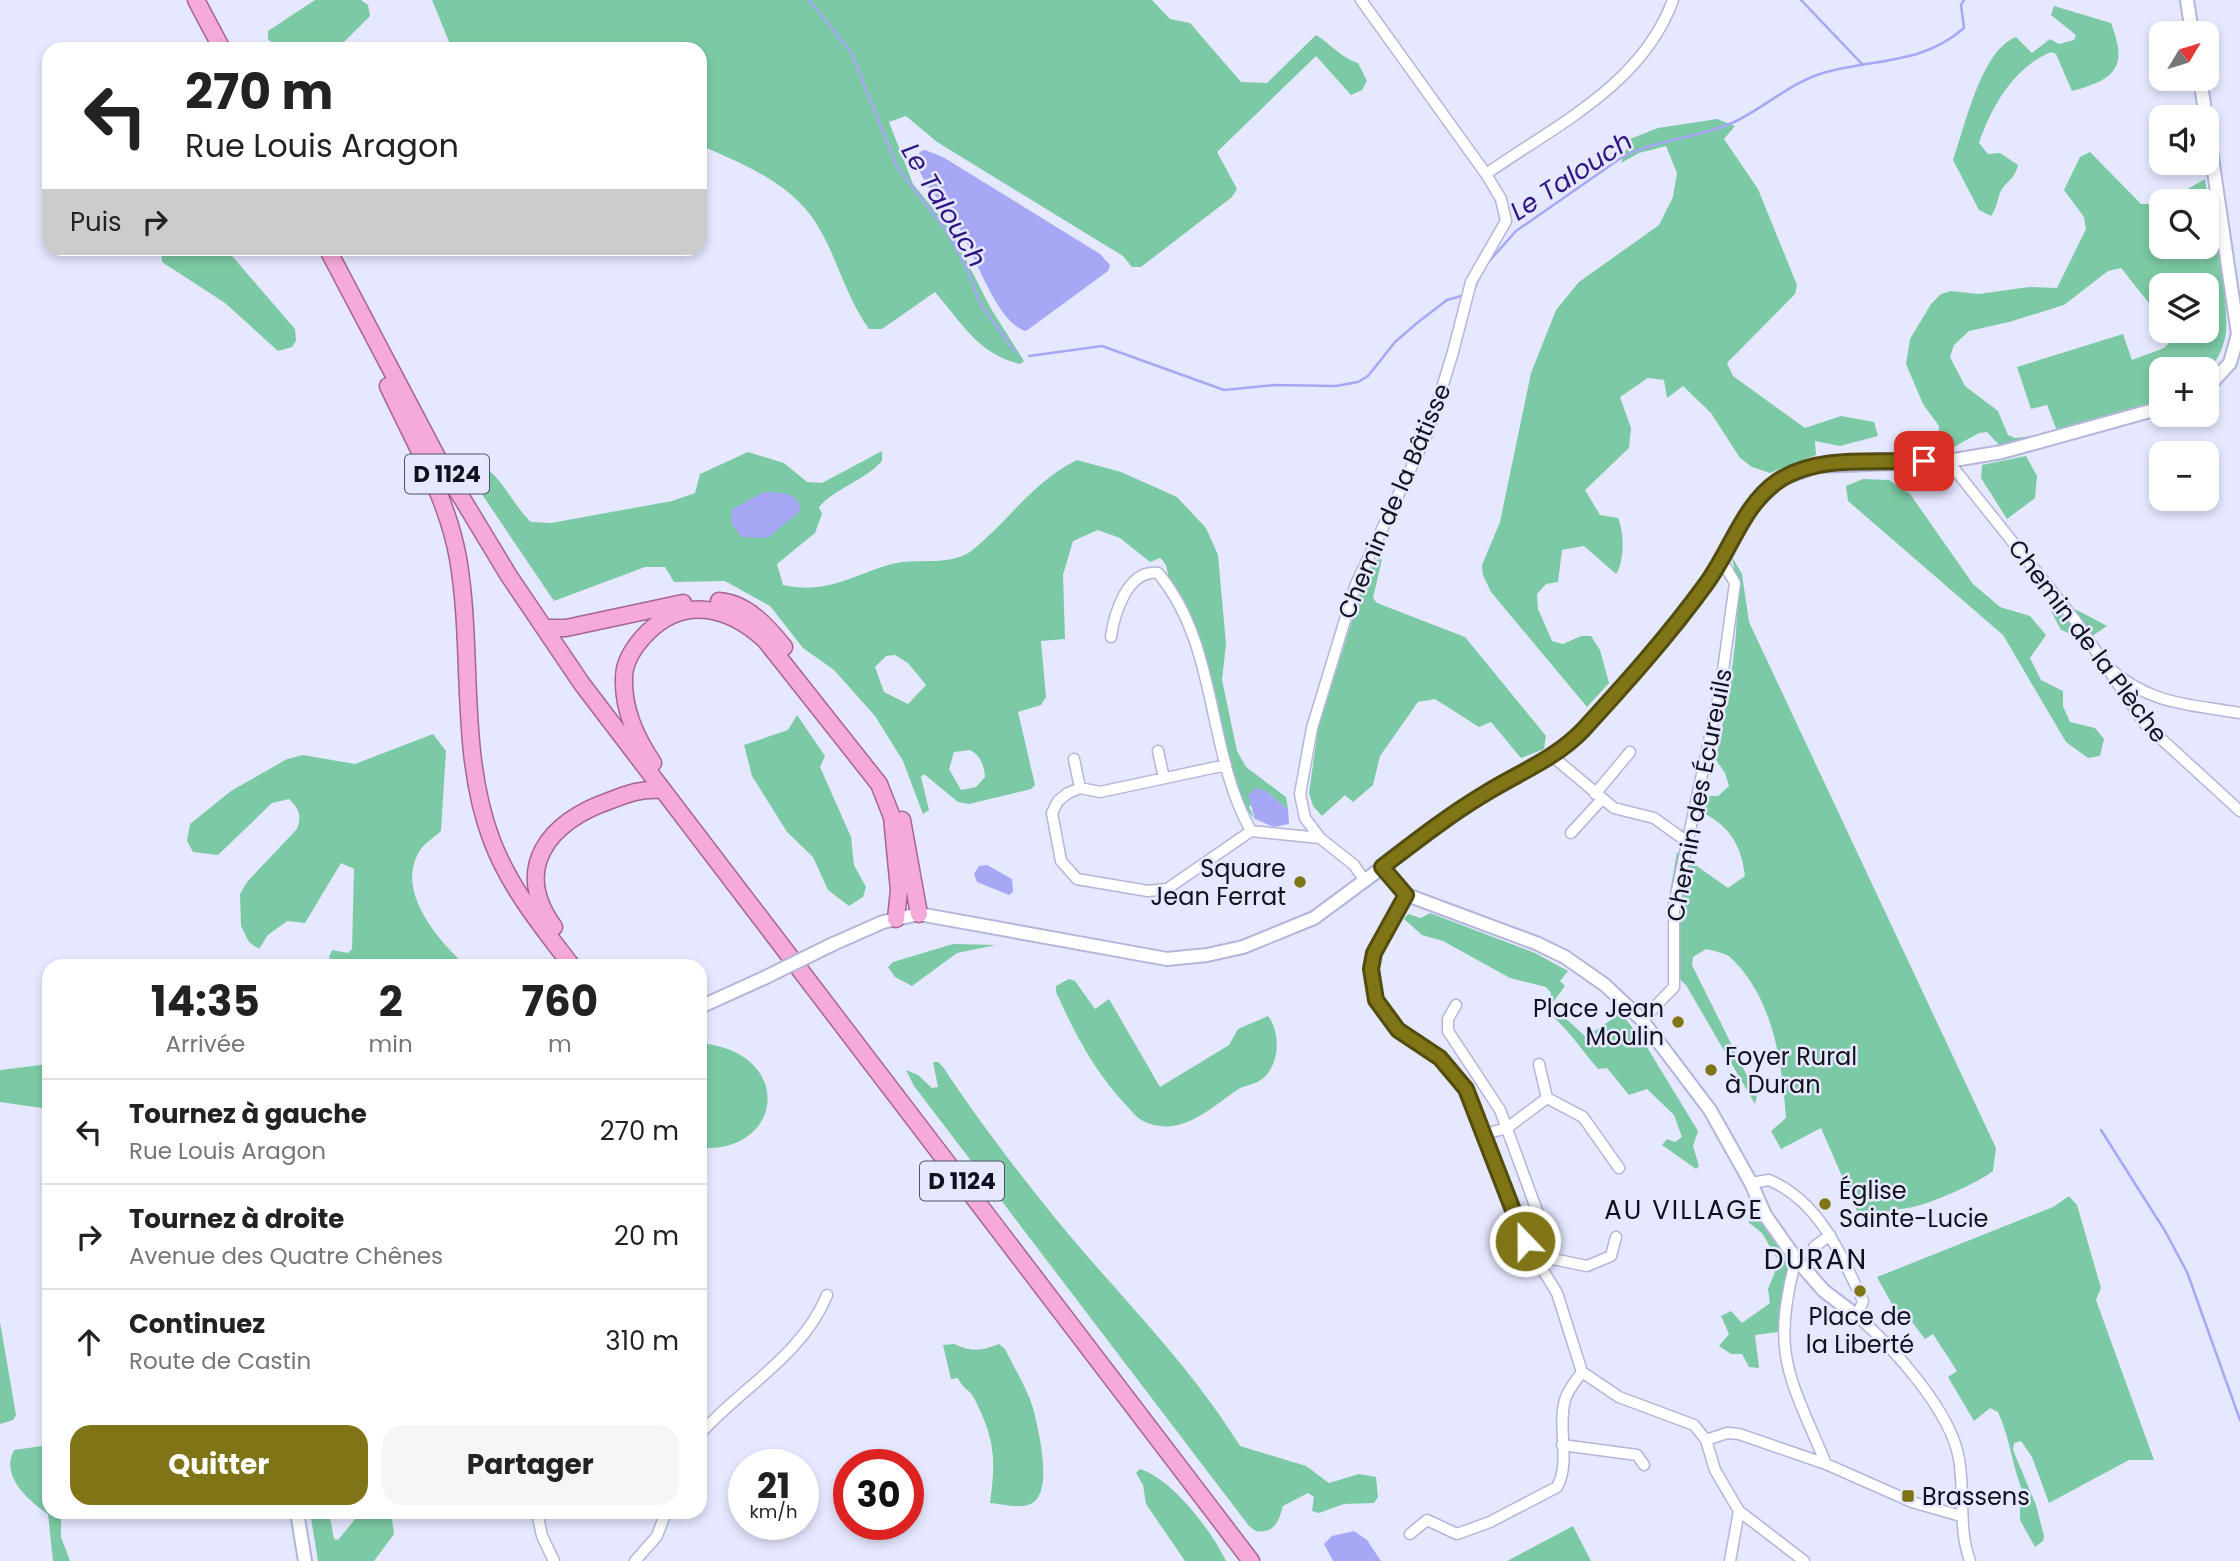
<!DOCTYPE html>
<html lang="fr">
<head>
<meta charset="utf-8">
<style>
	body { margin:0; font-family:Poppins,sans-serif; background:#f6f6f6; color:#222; height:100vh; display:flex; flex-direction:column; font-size:26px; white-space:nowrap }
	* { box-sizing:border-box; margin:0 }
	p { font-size:23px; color:#767676 }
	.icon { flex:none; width:38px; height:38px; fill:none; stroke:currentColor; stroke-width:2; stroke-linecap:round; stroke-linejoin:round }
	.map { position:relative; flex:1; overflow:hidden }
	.sheet { position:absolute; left:42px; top:959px; width:665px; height:560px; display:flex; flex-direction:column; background:#fff; border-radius:21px; box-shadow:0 4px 10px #0003 }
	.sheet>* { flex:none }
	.top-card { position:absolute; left:42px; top:42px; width:665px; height:214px; border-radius:21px; box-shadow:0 4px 10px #0003; background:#fff; color:#222; overflow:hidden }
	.needle { width:46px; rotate:52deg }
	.buttons { position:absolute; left:2149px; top:21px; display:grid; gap:14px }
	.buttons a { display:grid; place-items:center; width:70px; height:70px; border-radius:14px; background:#fff; box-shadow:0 4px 10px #0003; font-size:35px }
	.speed { position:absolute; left:728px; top:1449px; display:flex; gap:14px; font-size:35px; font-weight:700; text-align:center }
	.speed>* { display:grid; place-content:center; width:91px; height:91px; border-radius:50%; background:#fff; box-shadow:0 4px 10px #0003; line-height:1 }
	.speed small { font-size:18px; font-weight:400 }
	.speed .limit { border:10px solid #d22; background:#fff; color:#111 }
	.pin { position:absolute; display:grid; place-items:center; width:60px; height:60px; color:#fff; margin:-30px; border-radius:14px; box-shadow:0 4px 10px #0006 }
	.me { position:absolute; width:77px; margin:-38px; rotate:338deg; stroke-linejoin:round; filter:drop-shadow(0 0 5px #0008) }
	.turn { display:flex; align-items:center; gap:24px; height:147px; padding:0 28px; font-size:32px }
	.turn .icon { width:91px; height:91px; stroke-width:2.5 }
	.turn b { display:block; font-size:49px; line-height:60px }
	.then { display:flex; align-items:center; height:66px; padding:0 28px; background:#0003; gap:14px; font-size:26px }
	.eta { display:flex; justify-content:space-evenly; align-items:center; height:119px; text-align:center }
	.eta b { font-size:42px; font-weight:700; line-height:49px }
	.cta { display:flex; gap:14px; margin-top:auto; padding:14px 28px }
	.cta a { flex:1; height:80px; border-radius:21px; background:#7f7517; color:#fff; font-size:28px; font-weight:700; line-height:80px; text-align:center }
	.cta a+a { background:#f6f6f6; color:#222 }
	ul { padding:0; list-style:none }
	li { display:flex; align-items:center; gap:21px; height:105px; padding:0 28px; border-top:2px solid #e0e0e0 }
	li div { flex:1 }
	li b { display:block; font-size:26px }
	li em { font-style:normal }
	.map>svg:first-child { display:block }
	.green { fill:#7ccaa5; fill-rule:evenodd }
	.water { fill:#a6a8f5 }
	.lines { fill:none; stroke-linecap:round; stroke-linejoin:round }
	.stream { stroke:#a6a8f5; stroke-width:2.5 }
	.minor-casing { stroke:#b3b5da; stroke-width:13 }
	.tertiary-casing { stroke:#b3b5da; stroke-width:16 }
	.trunk-casing { stroke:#a56692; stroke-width:19 }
	.minor { stroke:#fff; stroke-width:10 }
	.tertiary { stroke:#fff; stroke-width:12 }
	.trunk { stroke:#f6aada; stroke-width:16 }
	.tertiary-bridge-casing { stroke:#b3b5da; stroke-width:16; stroke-linecap:butt }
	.tertiary-bridge { stroke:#fff; stroke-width:12 }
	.route-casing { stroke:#534c0f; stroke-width:18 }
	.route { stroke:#7f7517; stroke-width:12 }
	.poi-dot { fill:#7f7517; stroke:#e6e8ff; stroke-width:2.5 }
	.labels { text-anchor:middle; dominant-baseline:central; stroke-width:5; stroke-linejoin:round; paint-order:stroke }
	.shield { fill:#e6e8ff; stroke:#515262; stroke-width:2 }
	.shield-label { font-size:23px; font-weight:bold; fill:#11111e }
	.street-label { font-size:24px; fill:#11111e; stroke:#e6e8ff }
	.poi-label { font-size:24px; fill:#11111e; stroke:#e6e8ff; text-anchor:start }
	.water-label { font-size:26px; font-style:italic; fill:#2f1583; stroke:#e6e8ff }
	.neighbourhood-label { font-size:26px; letter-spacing:2px; fill:#11111e; stroke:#e6e8ff }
	.quarter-label { font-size:28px; letter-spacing:2px; fill:#11111e; stroke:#e6e8ff }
</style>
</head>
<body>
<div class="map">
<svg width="2240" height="1561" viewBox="0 0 2240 1561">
	<rect width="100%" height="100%" fill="#e6e8ff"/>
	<path class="green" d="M315,0H361L368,5L370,16L337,49H280L268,39V31Z
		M432,0H1152L1170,19L1190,23L1241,82L1267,83L1316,35C1332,45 1340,57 1358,63L1367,81L1362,90L1351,95L1316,56L1217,152L1237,189L1232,197L1141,267H1132L1123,256L937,142L906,116L889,122L913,184L951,230L990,307L1024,361L1020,364C978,354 962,323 935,292L882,329H869C845,296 837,256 816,223C791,183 741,163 700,145V49H452Z
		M2054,6L2111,23C2128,67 2116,79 2072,91L2056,54L2051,52C2014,67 1991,107 1979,143L1988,154L2000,153L2018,165C2014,180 2010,178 2002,189C1997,197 1998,207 1991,216L1979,210L1953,160C1965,127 1981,50 2016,37L2032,53L2050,39L2059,44L2074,40L2076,35L2051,15Z
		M1717,119L1735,126L1724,139L1758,189L1797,285L1795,294L1727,363L1733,376L1805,428L1841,416L1874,422L1878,436L1840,446L1815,441L1816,455L1770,473L1752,467L1740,458L1711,413L1683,386L1667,398L1664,380L1648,378L1620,397L1631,428L1629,448L1585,490L1600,515L1618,518C1624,531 1625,561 1616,574L1584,546L1562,550L1558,582L1546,584L1537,594L1538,609L1552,641L1563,644L1581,636H1591L1600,650L1609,683L1587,707L1491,592L1483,575L1482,565L1500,522L1531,373L1556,310L1579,282L1659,225L1673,197L1677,173L1666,146L1639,153L1621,163L1630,139L1658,128Z
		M2090,152L2141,204H2161V247H2207V201H2167L2205,179C2211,221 2229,293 2226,332C2224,347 2218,361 2207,370L2161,369V398L2146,406L2057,431L2047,405L2031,409L2017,367L2123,334L2132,360L2164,348L2172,340L2168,331H2207V285H2161V318L2121,268L2108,271L2064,305L2009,322L1969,331L1954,345L1950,357L1965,386L1998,411L2008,435L2015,438L2041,435V439L2002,448L1987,432L1979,433L1952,448L1944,445L1938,437L1939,426L1923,404L1906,364L1910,339L1931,304L1941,294L1951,291L1979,294L2029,287L2057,288L2086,229L2084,217L2064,190L2080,157Z
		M168,249H226L295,329L296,341L292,347L278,351L225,303L162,262L161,252Z
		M882,451V461C864,481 837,487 819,507L822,514L815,533L777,564L783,585C827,595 852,575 892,564C920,557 952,568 975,548C1011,518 1034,481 1077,460L1121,472L1177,497L1206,528L1218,555L1226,644L1222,680L1237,751L1246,767L1286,797L1288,809L1266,791L1249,807L1255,819C1227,793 1218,704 1208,665C1200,637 1186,612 1172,587C1166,576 1170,566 1160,558L1150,562L1120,538L1098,530L1073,541L1063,575L1065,639L1041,641L1046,697L1041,705L1018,712L1035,785L1031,789L969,804L958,802L924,774L921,777L929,810L923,814L903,761L875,716L834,670L803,648L770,606L725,581L674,582L665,567H645L554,601L477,487L475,475L487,469C505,483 514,506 531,522L551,523L672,501L695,493L700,474L748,452L784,463L807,482L822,483ZM895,655L908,663L926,685L908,704L884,692L875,667L886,656ZM970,750C981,756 984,765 985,777L976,787L961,790L949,769L954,752Z
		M2026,456L2037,476L2035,498L2007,519L1981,478L1982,465Z
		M1863,479L1889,480L1910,494L1973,584L2000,607L2030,616L2046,635L2030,658L2041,680L2063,691V706L2070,722L2095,728L2104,739L2100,756L2088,758L2066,742L2003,635L1848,501L1846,486Z
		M1732,557L1742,574L1749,622L1996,1148L1993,1171C1978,1183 1928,1205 1908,1208C1894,1210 1890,1209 1878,1217L1857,1211L1821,1128L1781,1149L1771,1131L1786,1118C1782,1063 1774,999 1731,958C1726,953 1714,951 1706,949L1693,957L1692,965L1757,1096L1755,1104L1686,985L1670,970L1668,904L1677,852L1728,888L1745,876C1741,843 1729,826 1700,811L1704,796H1718L1729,786L1725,773L1716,760C1727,697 1746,619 1732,557Z
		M1382,559L1373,598L1377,603L1465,637L1546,736L1544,749L1521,758L1491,722L1479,727L1435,699L1418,702L1380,756L1373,785L1353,802L1345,795L1322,816L1313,806L1309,793L1318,729L1364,582L1376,560Z
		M2077,610L2107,626L2092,636L2075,627L2069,633L2061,630L2051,611L2064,616Z
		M797,715L825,756L820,767L851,837L854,865L866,887L863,897L849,906L828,890L813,857L787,832L752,776L744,745L788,730Z
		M433,734L446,751L441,831C435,837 426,842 421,849C393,889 438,940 466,966H333L329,957L332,950L348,953L352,949L354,869L341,863L305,923L287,921L268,935L259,949L249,942L241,926L240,894L247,882L297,829C302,815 299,809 289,799L272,803L218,855L193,852L187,841L190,824L231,791L287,759L303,755L355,764Z
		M1430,913L1535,953L1568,971L1560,981L1565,986L1551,1005L1586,1037L1621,1013L1645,1044L1698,1131L1693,1146L1699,1166L1696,1169L1662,1145L1667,1139L1675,1142L1682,1137L1674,1115L1647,1089L1629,1095L1607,1068L1598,1069C1581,1049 1568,1029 1548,1012L1551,993L1546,987L1510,978L1443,941L1422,935L1404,919L1408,914L1421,918Z
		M953,944L996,945L957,953L912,986L895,977L888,967L893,962Z
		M1069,979L1075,981L1095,1009L1109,999L1160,1087L1229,1045L1238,1029L1268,1016C1281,1033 1280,1065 1262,1079C1255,1085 1244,1085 1237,1090C1209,1109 1179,1140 1141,1120C1136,1117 1131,1110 1126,1105C1094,1071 1075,1034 1056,992V986Z
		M700,1043C796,1052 784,1154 700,1148Z
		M933,1062H938L943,1067C976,1117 1014,1167 1051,1213C1114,1291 1187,1360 1240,1446L1306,1466L1329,1483L1359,1474L1376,1477L1378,1497L1374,1503L1344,1504L1319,1513L1312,1511L1314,1497L1308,1493L1283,1506C1279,1520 1275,1534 1256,1531L1249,1526L914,1086L906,1070L918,1075L932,1088L938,1087Z
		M49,1064V1109L0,1102V1070Z
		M2069,1196L2077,1205L2101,1288L2096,1300L2154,1460H2129L2049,1503L2032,1457L2021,1441L2014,1443L2013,1450L2036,1505L2044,1536L2043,1541L2035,1547L2020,1520V1508L2025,1497C2012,1469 2011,1440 1998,1412L1990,1408L1974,1421L1948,1377L1957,1371L1933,1334L1925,1339L1905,1313L1894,1308L1877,1277L2053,1207Z
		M1761,1214L1793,1261L1781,1301L1778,1332L1755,1335L1759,1368L1749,1367L1742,1354H1731L1719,1346L1729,1334L1721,1316L1731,1311L1742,1323L1770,1303L1768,1289L1779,1262L1762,1233L1748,1222Z
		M0,1322L16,1415L13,1420L0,1424Z
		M954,1344C972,1352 981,1351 999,1344L1005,1349C1014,1368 1027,1388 1033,1408C1038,1428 1056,1498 1028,1505C1018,1508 1001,1504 990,1503C996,1459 995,1439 974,1398C970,1390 961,1387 958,1378L951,1379L943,1345Z
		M49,1445V1512H61V1537L70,1561H53L48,1514C29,1501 0,1477 14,1450Z
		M1140,1469C1172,1479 1212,1531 1226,1561H1185L1146,1504L1143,1485L1136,1473Z
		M310,1512H329L334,1539L338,1540L361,1512H391L394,1534L374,1561H318Z
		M1573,1526L1591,1561H1507Z"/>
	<path class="water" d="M925,150L943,157L1100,254L1110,265L1108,271L1033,326L1026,331C996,324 973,248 956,223C942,202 922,184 915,159L921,151Z
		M764,492C780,493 800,491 800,511L768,538L741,537L731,523L732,509Z
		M1256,788L1266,791L1288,809L1289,824L1274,827L1255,819L1248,795Z
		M987,865L1012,879L1013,892L1009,895L977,882L974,874L979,866Z
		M1354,1531L1367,1540L1381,1561H1333L1324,1544L1332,1536Z"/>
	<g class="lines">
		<path class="stream" d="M809,0L851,52L897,167L945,229L965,265L981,305L1015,352
			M1801,0L1863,65
			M1472,294L1484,267L1516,231L1621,158C1655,139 1696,139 1732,123C1763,109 1787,85 1820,74C1871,58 1921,66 1964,28L1961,5L1964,0
			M1029,356L1102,346L1224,390L1275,385L1336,386L1358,382L1368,376L1395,342L1417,323L1447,300L1461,296
			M2101,1130L2165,1231L2187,1272L2240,1420"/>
		<defs>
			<path id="minor" d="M1361,0L1486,174L1501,199L1506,221L1471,282L1453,352L1429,430L1356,584L1312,728L1300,794L1305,818L1320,838L1354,865L1365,881
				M1486,174C1556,125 1642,85 1673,0
				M1948,461L2075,620L2145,724L2240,811
				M1111,637C1114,615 1127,569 1158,573C1219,646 1206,751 1251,831
				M2109,668C2151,705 2188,704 2240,713
				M1158,751L1164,778
				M1552,756L1614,808L1654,818L1686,841
				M1074,759L1080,788
				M1226,765L1100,792L1080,788L1068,793L1058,801L1052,813L1061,861L1077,879L1148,891L1167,889L1251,831
				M1595,794L1630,752
				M1251,831L1320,838
				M1571,833L1602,799
				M1407,895L1374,953L1371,969L1376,1000L1398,1030L1440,1058L1466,1089L1525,1241L1557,1293L1582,1372L1619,1397L1694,1425L1706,1440L1715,1470L1739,1511L1730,1561
				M1456,1005L1448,1019V1031L1500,1110L1540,1219L1553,1235L1554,1248L1540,1266
				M1642,1020L1674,987V905L1721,685L1735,583L1722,561
				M1539,1064L1547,1098
				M1547,1098L1583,1117L1619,1168
				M1485,1134L1507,1128L1547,1098
				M1751,1183L1769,1180C1820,1202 1840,1253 1863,1301L1857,1316C1893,1347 1951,1411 1959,1459C1965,1494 1958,1528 1970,1561
				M1814,1247L1830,1235
				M1548,1258L1587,1266L1611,1256L1616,1237
				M1796,1259C1770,1355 1790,1377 1826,1464
				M700,1434C742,1387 802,1356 827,1295
				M1706,1440L1727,1433L1739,1434L1826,1464L1912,1502L1961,1516
				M1562,1445L1637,1455L1644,1465
				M1739,1511L1804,1561
				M537,1512L542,1536L554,1561
				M1410,1534L1427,1520L1457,1534L1490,1522L1557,1487C1571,1462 1557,1427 1565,1400C1568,1389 1576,1381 1582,1372
				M635,1561L657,1536L666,1512"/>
			<path id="tertiary" d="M2187,0L2192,33
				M2200,79L2206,117
				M2207,124L2238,334L2230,363L2207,388
				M1382,867L1407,895L1536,943L1565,957L1605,985L1642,1020L1710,1110L1751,1183L1765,1215L1796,1259L1824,1291L1857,1316
				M833,944L883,922L919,914L1167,959L1207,955L1243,947L1314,918L1468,804L1552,756L1581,732L1677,624L1722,561L1751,507L1781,479L1817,466L1948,461L2002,452L2161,408
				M700,1007L764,978
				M297,1512L305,1561"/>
			<path id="trunk" d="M196,0L222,49
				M327,248L437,457L509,576L582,684L1251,1561
				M388,386C414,442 447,497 458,558C474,651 458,752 492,841C510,888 542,927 572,966
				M719,601C747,603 768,627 784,647
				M544,628H566L683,603
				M653,763C636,737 623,710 624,678C624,661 636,644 648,632C686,595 730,608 765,640L879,784L892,817L899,890L896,919
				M902,820L919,914
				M554,927C511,868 550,821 609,801C627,794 642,788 662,790"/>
		</defs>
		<use href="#minor" class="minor-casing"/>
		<use href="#tertiary" class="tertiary-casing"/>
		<use href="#trunk" class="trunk-casing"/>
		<use href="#minor" class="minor"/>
		<use href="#tertiary" class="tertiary"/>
		<use href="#trunk" class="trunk"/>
		<defs>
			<path id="tertiary-bridge" d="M764,978L833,944"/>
		</defs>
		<use href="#tertiary-bridge" class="tertiary-bridge-casing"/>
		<use href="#tertiary-bridge" class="tertiary-bridge"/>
	</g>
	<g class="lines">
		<defs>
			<path id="route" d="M1525,1241L1466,1089L1440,1058L1398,1030L1376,1000L1371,969L1374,953L1406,895L1382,867C1416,841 1449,815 1486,793C1520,772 1555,759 1583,730C1626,683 1669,635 1706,584C1731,550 1743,505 1778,481C1818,454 1878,463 1924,461"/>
		</defs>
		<use href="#route" class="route-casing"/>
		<use href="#route" class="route"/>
	</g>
	<g class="poi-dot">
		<circle cx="1300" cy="882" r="7"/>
		<circle cx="1678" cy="1022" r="7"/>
		<circle cx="1711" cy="1070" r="7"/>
		<circle cx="1825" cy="1204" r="7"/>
		<circle cx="1860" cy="1291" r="7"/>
		<rect x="1901" y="1489" width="14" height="14" rx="3.5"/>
	</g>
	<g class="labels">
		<g class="shield">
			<rect x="405" y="454.5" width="84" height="39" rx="5"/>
			<rect x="920" y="1161.5" width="84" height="39" rx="5"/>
		</g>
		<g class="shield-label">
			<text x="447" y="474">D 1124</text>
			<text x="962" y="1181">D 1124</text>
		</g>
		<g class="street-label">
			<text transform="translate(1394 501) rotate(-67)">Chemin de la Bâtisse</text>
			<text transform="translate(2088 641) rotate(53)">Chemin de la Plèche</text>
			<text transform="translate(1699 795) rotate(-79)">Chemin des Écureuils</text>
		</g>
		<g class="poi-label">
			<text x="1286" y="868" text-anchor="end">Square<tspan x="1286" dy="28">Jean Ferrat</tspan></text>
			<text x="1664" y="1008" text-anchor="end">Place Jean<tspan x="1664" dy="28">Moulin</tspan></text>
			<text x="1725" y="1056">Foyer Rural<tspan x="1725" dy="28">à Duran</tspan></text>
			<text x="1839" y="1190">Église<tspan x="1839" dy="28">Sainte-Lucie</tspan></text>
			<text x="1860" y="1316" text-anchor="middle">Place de<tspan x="1860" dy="28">la Liberté</tspan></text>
			<text x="1922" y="1496">Brassens</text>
		</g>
		<g class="water-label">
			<text transform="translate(1571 176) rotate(-33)">Le Talouch</text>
			<text transform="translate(944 205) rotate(59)">Le Talouch</text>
		</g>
		<g class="neighbourhood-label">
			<text x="1684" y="1210">AU VILLAGE</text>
		</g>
		<g class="quarter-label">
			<text x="1816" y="1259">DURAN</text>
		</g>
	</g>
</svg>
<div class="buttons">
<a><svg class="needle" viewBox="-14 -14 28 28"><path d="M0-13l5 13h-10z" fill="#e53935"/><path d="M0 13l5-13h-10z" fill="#767676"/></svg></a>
<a><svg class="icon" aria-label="sound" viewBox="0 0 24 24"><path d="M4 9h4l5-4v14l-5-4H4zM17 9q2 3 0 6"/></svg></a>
<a><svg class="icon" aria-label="search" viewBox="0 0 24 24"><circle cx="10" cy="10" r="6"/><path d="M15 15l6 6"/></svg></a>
<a><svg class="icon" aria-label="layers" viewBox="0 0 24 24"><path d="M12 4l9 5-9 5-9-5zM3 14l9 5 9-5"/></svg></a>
<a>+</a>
<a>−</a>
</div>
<div class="speed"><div>21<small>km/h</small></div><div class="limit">30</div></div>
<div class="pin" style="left:1924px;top:461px;background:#d93025"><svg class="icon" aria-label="arrive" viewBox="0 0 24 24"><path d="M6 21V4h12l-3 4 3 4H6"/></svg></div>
<svg class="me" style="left:1525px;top:1241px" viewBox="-20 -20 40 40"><circle r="17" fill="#7f7517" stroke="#fff" stroke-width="3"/><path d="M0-11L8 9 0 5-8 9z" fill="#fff"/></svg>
<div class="top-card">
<div class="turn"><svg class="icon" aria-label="left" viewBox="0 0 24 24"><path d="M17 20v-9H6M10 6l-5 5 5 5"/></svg><div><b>270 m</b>Rue Louis Aragon</div></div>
<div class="then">Puis<svg class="icon" aria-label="right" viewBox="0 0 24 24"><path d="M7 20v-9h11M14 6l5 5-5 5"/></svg></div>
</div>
<section class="sheet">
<div class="eta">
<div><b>14:35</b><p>Arrivée</p></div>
<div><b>2</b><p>min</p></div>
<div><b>760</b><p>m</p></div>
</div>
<ul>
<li><svg class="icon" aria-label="left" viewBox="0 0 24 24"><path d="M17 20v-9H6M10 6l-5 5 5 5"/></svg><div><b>Tournez à gauche</b><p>Rue Louis Aragon</p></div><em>270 m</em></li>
<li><svg class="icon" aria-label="right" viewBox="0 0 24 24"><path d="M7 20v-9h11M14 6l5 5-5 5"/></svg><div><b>Tournez à droite</b><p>Avenue des Quatre Chênes</p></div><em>20 m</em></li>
<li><svg class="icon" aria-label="ahead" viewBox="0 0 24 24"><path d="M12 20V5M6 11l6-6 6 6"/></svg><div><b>Continuez</b><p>Route de Castin</p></div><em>310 m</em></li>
</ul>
<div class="cta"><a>Quitter</a><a>Partager</a></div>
</section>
</div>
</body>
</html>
